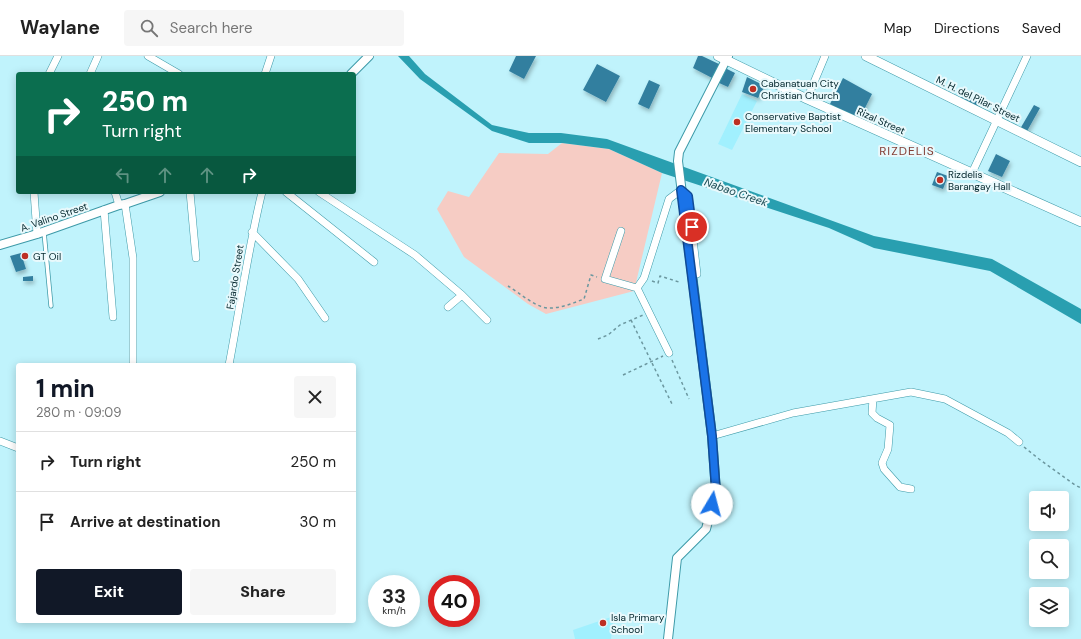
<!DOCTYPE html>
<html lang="en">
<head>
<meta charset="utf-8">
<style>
	body { margin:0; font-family:"DM Sans",sans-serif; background:#f6f6f6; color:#222; height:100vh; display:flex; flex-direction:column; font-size:15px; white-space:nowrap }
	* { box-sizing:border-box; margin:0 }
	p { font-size:13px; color:#767676 }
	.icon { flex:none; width:22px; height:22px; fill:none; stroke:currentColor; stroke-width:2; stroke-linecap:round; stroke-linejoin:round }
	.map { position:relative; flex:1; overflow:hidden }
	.panel { position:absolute; left:16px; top:307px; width:340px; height:260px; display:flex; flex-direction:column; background:#fff; border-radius:4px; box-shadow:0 2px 10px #0003 }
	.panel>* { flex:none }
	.guide { position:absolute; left:16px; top:16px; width:340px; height:122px; border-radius:4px; box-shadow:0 2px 10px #0003; background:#0b6e4f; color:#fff; overflow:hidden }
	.fabs { position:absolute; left:1029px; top:435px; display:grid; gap:8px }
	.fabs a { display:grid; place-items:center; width:40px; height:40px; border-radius:4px; background:#fff; box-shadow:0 2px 10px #0003; font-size:20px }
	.speed { position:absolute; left:368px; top:519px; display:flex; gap:8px; font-size:20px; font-weight:700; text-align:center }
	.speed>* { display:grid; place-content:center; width:52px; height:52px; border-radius:50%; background:#fff; box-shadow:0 2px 10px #0003; line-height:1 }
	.speed small { font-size:10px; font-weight:400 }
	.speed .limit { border:6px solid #d22; background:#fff; color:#111 }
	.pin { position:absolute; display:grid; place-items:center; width:34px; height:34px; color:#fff; margin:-17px; border:2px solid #fff; border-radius:50%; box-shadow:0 1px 4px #0007 }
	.me { position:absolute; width:44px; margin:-22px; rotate:8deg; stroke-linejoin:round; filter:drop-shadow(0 0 3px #0008) }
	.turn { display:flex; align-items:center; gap:14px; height:84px; padding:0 20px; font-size:18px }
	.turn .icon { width:52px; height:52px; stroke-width:2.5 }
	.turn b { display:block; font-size:28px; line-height:34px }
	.lanes { display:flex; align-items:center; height:38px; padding:0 20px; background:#0003; justify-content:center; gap:20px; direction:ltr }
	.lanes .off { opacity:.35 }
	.round { display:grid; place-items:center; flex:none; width:42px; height:42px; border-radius:4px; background:#f6f6f6 }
	.headline { display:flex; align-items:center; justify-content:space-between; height:68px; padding:0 20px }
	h1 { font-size:24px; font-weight:800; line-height:30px; color:#111827 }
	.button { display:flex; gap:8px; margin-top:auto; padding:8px 20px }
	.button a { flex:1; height:46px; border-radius:4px; background:#111827; color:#fff; font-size:16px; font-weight:800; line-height:46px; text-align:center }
	.button a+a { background:#f6f6f6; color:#222 }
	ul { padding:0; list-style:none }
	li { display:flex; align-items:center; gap:12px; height:60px; padding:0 20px; border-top:1px solid #e0e0e0 }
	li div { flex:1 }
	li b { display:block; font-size:15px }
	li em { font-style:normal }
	header { display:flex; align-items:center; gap:24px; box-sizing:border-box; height:56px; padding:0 20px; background:#fff; border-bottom:1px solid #e0e0e0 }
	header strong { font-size:19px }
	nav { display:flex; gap:22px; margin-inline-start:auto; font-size:14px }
	.search { width:280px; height:36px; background:#f6f6f6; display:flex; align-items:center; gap:10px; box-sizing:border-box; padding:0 14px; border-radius:4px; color:#767676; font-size:15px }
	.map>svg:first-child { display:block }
	.built { fill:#a1f0fe }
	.green { fill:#f6ccc4 }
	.water { fill:#299fb0 }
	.building { fill:#337f9f; filter:url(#shadow) }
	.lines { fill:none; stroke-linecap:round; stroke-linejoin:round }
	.service-casing { stroke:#3d9aa8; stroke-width:5 }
	.minor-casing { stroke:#3d9aa8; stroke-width:8 }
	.tertiary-casing { stroke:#3d9aa8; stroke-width:10 }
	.secondary-casing { stroke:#3d9aa8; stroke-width:10 }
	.path { stroke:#6b979f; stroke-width:1.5; stroke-dasharray:3 3; stroke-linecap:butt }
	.service { stroke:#fff; stroke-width:3.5 }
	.minor { stroke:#fff; stroke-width:7 }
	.tertiary { stroke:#fff; stroke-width:8 }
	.secondary { stroke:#fff; stroke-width:9 }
	.route-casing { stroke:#114b97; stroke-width:10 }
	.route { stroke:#1a73e8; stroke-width:7 }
	.poi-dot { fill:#bd2f23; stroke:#e9f9fc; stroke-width:1.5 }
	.labels { text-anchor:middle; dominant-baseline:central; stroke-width:4; stroke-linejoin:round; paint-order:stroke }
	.poi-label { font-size:10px; fill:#00242a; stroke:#e9f9fc; text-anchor:start }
	.street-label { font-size:10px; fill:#00242a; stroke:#e9f9fc }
	.water-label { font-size:11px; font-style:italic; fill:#1c4c54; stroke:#e9f9fc }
	.quarter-label { font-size:12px; letter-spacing:1px; fill:#833c33; stroke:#e9f9fc }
</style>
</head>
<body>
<header>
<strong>Waylane</strong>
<div class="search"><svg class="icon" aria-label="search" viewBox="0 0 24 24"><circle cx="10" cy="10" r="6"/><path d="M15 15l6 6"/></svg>Search here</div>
<nav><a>Map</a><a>Directions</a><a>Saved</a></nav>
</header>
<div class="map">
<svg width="1081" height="583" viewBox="0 0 1081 583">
	<defs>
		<filter id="shadow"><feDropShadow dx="1.5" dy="3" stdDeviation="2" flood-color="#0004"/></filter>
	</defs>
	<rect width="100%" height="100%" fill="#c0f3fc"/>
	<path class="built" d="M742,38L757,45L732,94L718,88Z
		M614,560L611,583H575L573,574Z"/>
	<path class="green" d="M562,87L609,93L662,117L634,235L546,258L528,248L464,201L437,153L448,135L469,141L499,97L548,98Z"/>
	<path class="water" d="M398,0H409L425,18L492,69L529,77H561L607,83L874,180L992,203L1081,253V268L990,215L874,192L829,172L662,117L609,93L562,87H529L492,75L420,23Z"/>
	<path class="building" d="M516,0H536L524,23L509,15Z
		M698,0H702L721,9L714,23L693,12Z
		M597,8L620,20L606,46L583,34Z
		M723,11L735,17L728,31L717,26Z
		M747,21L765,30L758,42L742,36Z
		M843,22L872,38L859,64L830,48Z
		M649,24L660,29L649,53L638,48Z
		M963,37L980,45L976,54L959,46Z
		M1034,49L1040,52L1026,77L1020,73Z
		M996,98L1010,105L1002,121L988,115Z
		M937,116L948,120L943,133L932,129Z
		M21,197L26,213L16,216L10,200Z
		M33,220V225H23V221Z"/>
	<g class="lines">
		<defs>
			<path id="service" d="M44,176L51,250"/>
			<path id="minor" d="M148,0L179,18
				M49,18L58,0
				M90,18L98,0
				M265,18L271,0
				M807,43L825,0
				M972,117L1027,0
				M34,136L37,178
				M115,136L119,149
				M190,136L196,202
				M286,136L374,206
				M319,136L415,199L462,239L487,264
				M125,148L133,202V306
				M104,154L113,261
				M621,175L605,223L637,232L644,222L669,143L681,134L688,140L697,218
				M252,176L298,223L325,262
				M637,232L669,297
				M448,251L462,239
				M229,309C240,251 248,193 262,136
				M873,343L872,357L877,362L890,369L888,393L882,407L884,413L900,431L911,433
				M712,380L793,357L911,336L945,343L1008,377L1019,386
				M0,385L18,392"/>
			<path id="tertiary" d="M351,18L369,0
				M0,189L37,178L119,149L125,148L160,136
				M668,583L677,502L706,473L716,435L712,380L678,105L679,96L728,0"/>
			<path id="secondary" d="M718,0L807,43L1081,166
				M866,0L1081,106"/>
		</defs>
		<use href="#service" class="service-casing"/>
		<use href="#minor" class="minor-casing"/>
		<use href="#tertiary" class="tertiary-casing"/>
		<use href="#secondary" class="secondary-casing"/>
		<path class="path" d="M652,225L658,227L660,220L679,226
			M508,230C520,237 537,253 550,252C562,252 573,247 584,243L591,219L597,221
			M631,264L673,350
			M598,283L608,279L620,269L643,259
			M672,304L689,343
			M623,319L663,300
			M1024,391L1039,403L1075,429L1081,432"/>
		<use href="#service" class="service"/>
		<use href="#minor" class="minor"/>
		<use href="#tertiary" class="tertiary"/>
		<use href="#secondary" class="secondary"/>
	</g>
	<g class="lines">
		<defs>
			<path id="route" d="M692,171L688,140L681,134L712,380L716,436L712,448"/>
		</defs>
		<use href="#route" class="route-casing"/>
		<use href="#route" class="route"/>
	</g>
	<g class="poi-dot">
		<circle cx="753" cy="33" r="4"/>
		<circle cx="737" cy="66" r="4"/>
		<circle cx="940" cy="124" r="4"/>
		<circle cx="25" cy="200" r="4"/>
		<circle cx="603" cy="567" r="4"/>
	</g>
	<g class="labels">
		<g class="poi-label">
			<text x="761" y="27">Cabanatuan City<tspan x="761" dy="12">Christian Church</tspan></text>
			<text x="745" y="60">Conservative Baptist<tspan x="745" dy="12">Elementary School</tspan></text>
			<text x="948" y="118">Rizdelis<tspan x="948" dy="12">Barangay Hall</tspan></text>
			<text x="33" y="200">GT Oil</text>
			<text x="611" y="561">Isla Primary<tspan x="611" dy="12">School</tspan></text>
		</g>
		<g class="street-label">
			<text transform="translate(978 43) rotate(26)">M. H. del Pilar Street</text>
			<text transform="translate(881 65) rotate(24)">Rizal Street</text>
			<text transform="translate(54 161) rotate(-19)">A. Valino Street</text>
			<text transform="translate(235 221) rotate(-81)">Fajardo Street</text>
		</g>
		<g class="water-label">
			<text transform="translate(736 136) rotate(19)">Nabao Creek</text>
		</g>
		<g class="quarter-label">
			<text x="907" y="95">RIZDELIS</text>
		</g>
	</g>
</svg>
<div class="fabs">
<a><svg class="icon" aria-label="sound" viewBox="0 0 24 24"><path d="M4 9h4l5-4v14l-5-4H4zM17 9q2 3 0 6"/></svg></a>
<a><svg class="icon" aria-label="search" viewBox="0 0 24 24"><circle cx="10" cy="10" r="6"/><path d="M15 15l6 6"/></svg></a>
<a><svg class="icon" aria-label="layers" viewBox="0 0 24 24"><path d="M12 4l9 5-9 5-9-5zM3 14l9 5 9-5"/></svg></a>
</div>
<div class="speed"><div>33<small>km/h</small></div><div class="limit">40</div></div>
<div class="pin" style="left:692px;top:171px;background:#d93025"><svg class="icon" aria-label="arrive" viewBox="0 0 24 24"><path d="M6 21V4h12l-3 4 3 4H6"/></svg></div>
<svg class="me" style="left:712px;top:448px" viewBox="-20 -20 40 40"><circle r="19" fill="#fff"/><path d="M0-13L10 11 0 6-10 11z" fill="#1a73e8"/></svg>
<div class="guide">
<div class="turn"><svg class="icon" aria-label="right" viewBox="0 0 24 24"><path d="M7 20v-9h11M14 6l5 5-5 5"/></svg><div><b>250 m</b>Turn right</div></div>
<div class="lanes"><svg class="icon off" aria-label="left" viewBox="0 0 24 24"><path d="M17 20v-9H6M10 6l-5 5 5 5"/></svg><svg class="icon off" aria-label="ahead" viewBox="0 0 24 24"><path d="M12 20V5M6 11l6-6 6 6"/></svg><svg class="icon off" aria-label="ahead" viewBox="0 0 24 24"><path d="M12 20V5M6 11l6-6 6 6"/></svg><svg class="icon" aria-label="right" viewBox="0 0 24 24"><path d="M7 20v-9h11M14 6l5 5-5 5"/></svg></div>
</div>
<section class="panel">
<div class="headline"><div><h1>1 min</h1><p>280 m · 09:09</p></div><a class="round"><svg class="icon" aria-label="close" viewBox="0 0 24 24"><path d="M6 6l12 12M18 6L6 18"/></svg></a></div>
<ul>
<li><svg class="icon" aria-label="right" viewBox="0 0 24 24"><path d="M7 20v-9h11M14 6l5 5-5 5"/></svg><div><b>Turn right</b></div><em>250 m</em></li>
<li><svg class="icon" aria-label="arrive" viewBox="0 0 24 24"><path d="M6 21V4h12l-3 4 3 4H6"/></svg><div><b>Arrive at destination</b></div><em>30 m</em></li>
</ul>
<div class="button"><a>Exit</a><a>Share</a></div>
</section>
</div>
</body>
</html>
